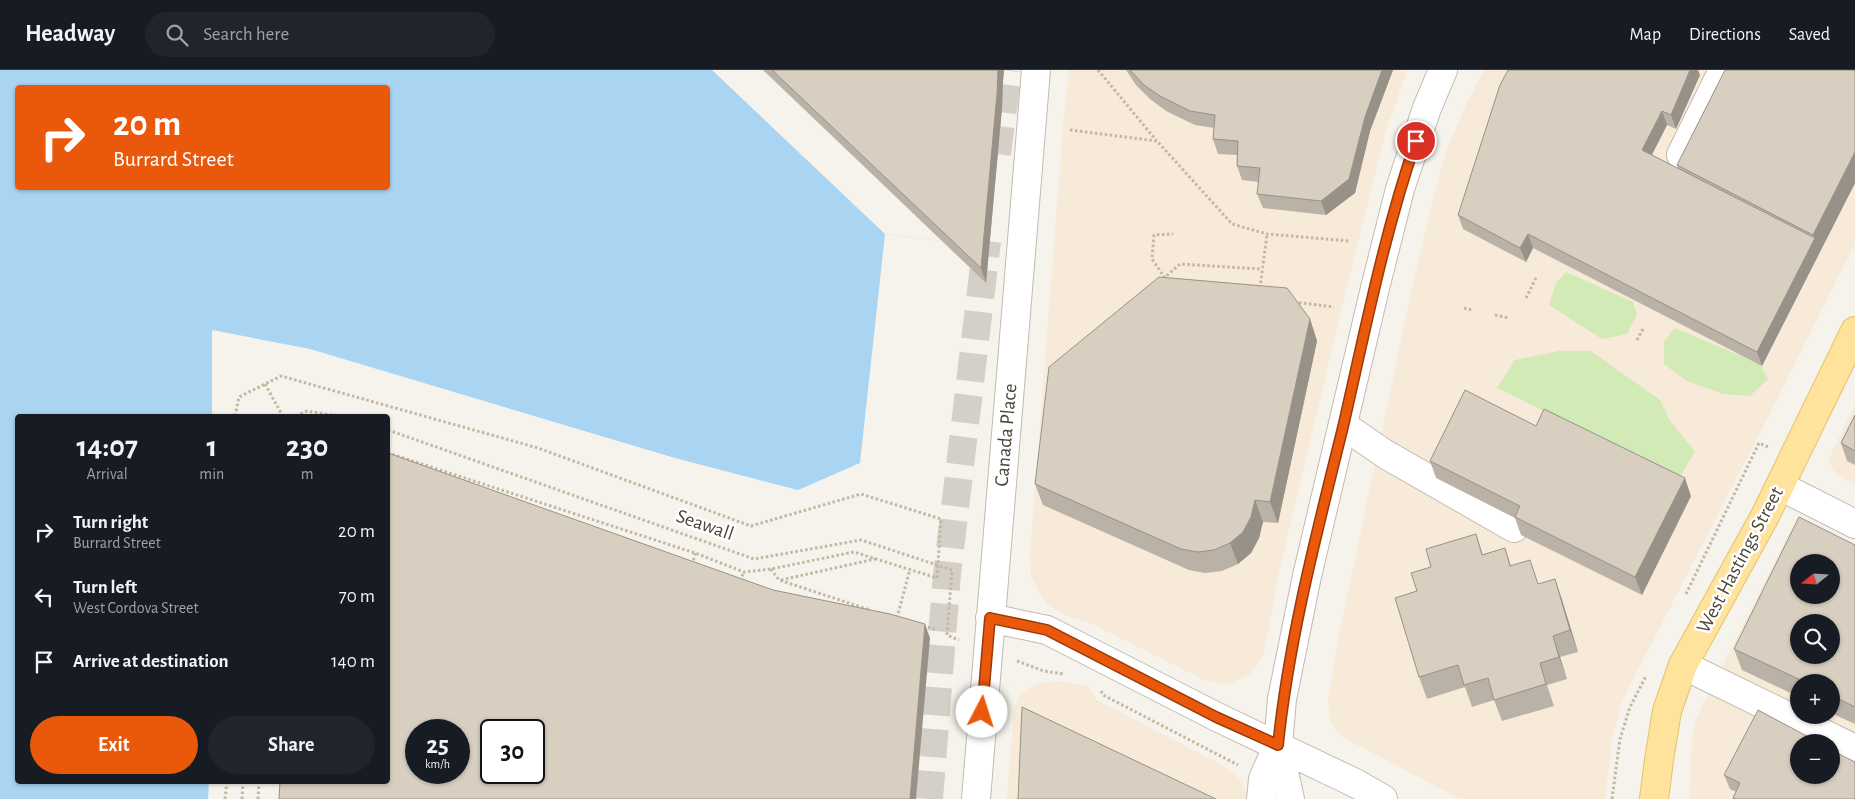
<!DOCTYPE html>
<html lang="en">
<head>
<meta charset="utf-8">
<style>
	body { margin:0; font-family:"Alegreya Sans",sans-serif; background:#20242c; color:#f1f3f6; height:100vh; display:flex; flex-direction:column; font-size:19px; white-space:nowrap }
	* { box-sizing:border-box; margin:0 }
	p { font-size:16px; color:#9ea1a6 }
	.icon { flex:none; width:28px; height:28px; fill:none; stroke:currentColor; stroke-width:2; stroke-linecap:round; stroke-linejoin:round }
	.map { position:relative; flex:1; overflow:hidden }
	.sheet { position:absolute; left:15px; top:344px; width:375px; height:370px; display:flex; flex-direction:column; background:#171b24; border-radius:5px; box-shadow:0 1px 4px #0004 }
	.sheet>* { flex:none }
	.guide { position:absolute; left:15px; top:15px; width:375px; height:105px; border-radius:5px; box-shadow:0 1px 4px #0004; background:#ea580c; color:#fff; overflow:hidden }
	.needle { width:32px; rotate:252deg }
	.tools { position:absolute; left:1790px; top:484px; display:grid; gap:10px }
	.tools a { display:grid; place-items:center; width:50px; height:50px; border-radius:50%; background:#171b24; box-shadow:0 1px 4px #0004; font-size:25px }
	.speed { position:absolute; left:405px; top:649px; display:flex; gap:10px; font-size:25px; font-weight:700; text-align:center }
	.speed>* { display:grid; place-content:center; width:65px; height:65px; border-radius:50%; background:#171b24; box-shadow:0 1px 4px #0004; line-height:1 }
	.speed small { font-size:12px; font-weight:400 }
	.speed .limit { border:2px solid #111; border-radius:8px; background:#fff; color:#111 }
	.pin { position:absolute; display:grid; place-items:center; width:42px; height:42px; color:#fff; margin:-21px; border:2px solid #fff; border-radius:50%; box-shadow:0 1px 5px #0007 }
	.me { position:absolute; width:55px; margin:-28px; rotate:5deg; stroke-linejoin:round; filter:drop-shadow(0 0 4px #0008) }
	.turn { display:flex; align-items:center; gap:18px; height:105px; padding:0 15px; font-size:22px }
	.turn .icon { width:65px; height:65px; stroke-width:2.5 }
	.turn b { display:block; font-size:35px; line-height:42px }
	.eta { display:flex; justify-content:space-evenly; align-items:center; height:85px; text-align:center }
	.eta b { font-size:30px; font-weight:700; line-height:35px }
	.primary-button { display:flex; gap:10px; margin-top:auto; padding:10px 15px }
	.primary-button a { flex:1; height:58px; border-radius:30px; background:#ea580c; color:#fff; font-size:20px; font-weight:700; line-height:58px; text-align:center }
	.primary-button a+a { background:#20242c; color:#f1f3f6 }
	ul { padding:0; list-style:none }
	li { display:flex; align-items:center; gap:15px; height:65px; padding:0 15px }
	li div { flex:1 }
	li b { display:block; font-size:19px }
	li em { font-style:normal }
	header { display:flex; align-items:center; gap:30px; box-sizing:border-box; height:70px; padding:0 25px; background:#171b24; border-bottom:1px solid #363941 }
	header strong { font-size:24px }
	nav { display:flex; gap:28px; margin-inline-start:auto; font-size:18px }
	.search { width:350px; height:45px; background:#20242c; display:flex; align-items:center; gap:12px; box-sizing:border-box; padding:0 18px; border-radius:28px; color:#9ea1a6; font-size:19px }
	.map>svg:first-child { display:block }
	.commercial { fill:#f7ead8; fill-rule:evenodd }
	.green { fill:#d2eab5 }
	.water { fill:#a9d4f2; fill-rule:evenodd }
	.pier { fill:#f6f3ec }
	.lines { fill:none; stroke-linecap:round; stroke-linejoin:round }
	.minor-tunnel { stroke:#d4d0c8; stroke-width:28; stroke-dasharray:28 14; stroke-linecap:butt }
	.minor-casing { stroke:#c2bbae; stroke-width:30 }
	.major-casing { stroke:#e6c16a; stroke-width:30 }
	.path { stroke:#c4b79f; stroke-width:3; stroke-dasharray:2.5 2.5; stroke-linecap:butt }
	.minor { stroke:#fff; stroke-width:28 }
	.major { stroke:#ffe39c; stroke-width:28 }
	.wall { fill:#bab2a6 }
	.shaded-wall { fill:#979187 }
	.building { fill:#d8cfc1; stroke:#979187; fill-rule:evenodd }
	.route-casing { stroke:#983908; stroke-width:12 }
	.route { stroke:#ea580c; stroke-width:9 }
	.labels { text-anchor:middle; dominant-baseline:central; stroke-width:5; stroke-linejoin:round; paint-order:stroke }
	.street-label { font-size:20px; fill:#4b4439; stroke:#fff }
</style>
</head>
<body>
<header>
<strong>Headway</strong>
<div class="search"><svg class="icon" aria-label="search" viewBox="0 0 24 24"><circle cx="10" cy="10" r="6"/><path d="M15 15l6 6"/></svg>Search here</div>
<nav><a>Map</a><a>Directions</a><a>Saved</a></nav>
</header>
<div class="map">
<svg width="1855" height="729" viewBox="0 0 1855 729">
	<rect width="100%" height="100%" fill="#f6f3ec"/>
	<path class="commercial" d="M1069,0H1407L1386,61L1348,212L1278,506L1264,584L1258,594L1250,604L1231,614L1224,615L1204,610L1092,554L1064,545L1048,535L1041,526L1031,506L1030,485L1064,45Z
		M1484,0H1855V174L1762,359L1623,629L1613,665L1605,729H1460L1346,669L1337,662L1330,649L1328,631L1339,565L1410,227L1433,128L1446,82L1464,39Z
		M1855,335V415L1835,403L1829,392L1830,386Z
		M1798,457L1855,479V729H1689L1692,669L1696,649L1788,465L1792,459ZM1799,492H1831V525H1799ZM1799,552H1831V585H1799ZM1799,612H1831V645H1799ZM1799,672H1831V705H1799Z
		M1060,611L1087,616L1091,620L1097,630L1220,694L1236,706L1243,714L1248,729H1007L1014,641L1019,626L1036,614Z"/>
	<path class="green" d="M1566,202L1633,232L1637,245L1627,264L1602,269L1549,235L1556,213Z
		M1675,258L1760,294L1768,309L1750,326L1723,324L1687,311L1664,294V271Z
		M1559,281H1591L1660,330L1670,351L1695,381L1680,407L1497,318L1515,290Z"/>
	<path class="water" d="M0,0H962L940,171L885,164L860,393L798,420L675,388L310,279L212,260V346H18V711H209L208,729H0ZM18,18H388V118H18Z"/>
	<path class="pier" d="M712,0H962L940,171L885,164Z"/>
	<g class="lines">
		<path class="minor-tunnel" d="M997,84L1008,0
			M929,729L947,504L987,171"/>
		<defs>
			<path id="minor" d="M1681,85L1723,0
				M1343,355L1385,384L1514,458
				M1780,416L1855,454
				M990,548L1047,560L1217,647L1355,713L1383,729
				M1683,595L1855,679
				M1278,675L1290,729
				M976,729L1036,0
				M1261,729L1263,709L1278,675L1282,629L1307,506L1375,218L1400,119L1427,38L1443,0"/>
			<path id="major" d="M1654,729L1659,690L1667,641L1683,595L1765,446L1855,261"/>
		</defs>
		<use href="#minor" class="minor-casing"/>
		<use href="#major" class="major-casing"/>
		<path class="path" d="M1098,0L1156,70
			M1070,60L1157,71L1232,154L1267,164L1349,171
			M1165,208L1152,189L1154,165L1173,164
			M1163,209L1180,194L1261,199
			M1260,218L1267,164
			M1526,228L1536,208
			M1294,232L1334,237
			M1464,238L1472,240
			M1495,245L1509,248
			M1637,270L1644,257
			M265,314L281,343
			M235,346L239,327L281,306L538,378L751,456L861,424L941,449L937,508L854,482L771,499L744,502L695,483L388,383
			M296,346L307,341L337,346
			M388,360L754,489L861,470L952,500L947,565L959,570
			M695,494L693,493L695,483
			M771,499L779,510L870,540
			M781,510L875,489
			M740,511L744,502
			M1686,524L1759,373L1768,377
			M897,548L910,499
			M923,556L935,559
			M1017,591L1044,601L1064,604
			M1101,621L1103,625L1238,695
			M225,729L227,711
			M242,729L243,711
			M258,729L259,711
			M1612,729L1620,669L1630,637L1646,606"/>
		<use href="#minor" class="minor"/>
		<use href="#major" class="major"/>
	</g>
	<path class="wall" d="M763,0H1004L1003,11L1002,38L986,213Z
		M1126,0H1393L1370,61L1355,123L1326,145L1263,138L1257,124L1259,112L1242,110L1237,96V85L1218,84L1213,69L1214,58L1195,55L1166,41L1150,29L1136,15Z
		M1855,0V113L1762,296L1533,178L1526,192L1463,159L1458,145L1700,5L1676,59L1667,55L1652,85L1678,99L1677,95Z
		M1310,249L1317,271L1278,453L1263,452L1259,468L1251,483L1238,494L1222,501L1205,503L1189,500L1043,435L1035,414Z
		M1855,345V395L1847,391L1841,373Z
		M1536,356L1691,426L1642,525L1521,465L1515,448L1436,408L1430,391Z
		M1476,464L1483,485L1505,478L1511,496L1539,514L1555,509L1562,530L1578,582L1560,587L1567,609L1547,615L1554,636L1502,651L1494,630L1472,637L1465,617L1427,629L1419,607L1431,497Z
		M1855,475V654L1831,643V612H1799V627L1742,600L1734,579Z
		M1724,705L1855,729H1733V728L1736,722L1730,719Z"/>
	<path class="shaded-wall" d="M998,0H1004L1003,11L1002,38L986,213L981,198Z
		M1382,0H1393L1370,61L1355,123L1326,145L1321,131L1365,47Z
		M1690,0H1698L1700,5L1676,59L1671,45Z
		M1662,41L1667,55L1647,94L1642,80Z
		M1855,82V113L1762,296L1757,282L1815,168L1813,165Z
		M1528,164L1533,178L1526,192L1520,178Z
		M1310,249L1317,271L1278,453L1270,432Z
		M1685,408L1691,426L1642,525L1635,507Z
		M1255,430L1263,452L1259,468L1251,483L1238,494L1230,473Z
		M1555,509L1562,530L1578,582L1570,560Z
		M925,554L930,568L916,729H910Z
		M1553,566L1560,587L1567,609L1559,587Z"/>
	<path class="building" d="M772,0H998L997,24L981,198Z
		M1130,0H1382L1365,47L1349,109L1321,131L1257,124L1260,98L1237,96L1238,71L1213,69L1215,45L1190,41L1160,26L1144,15Z
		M1508,0H1690L1671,45L1662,41L1642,80L1815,168L1757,282L1528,164L1520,178L1458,145L1500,15Z
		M1725,0H1855V82L1813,165L1677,95Z
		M1159,207L1287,218L1310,249L1270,432L1255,430L1251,447L1243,462L1230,473L1214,480L1198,482L1181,479L1035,414L1049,297Z
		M1465,320L1536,356L1544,339L1685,408L1635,507L1515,447L1520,436L1430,391Z
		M1855,345V381L1841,373Z
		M388,383L773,520L890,544L925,554L910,729H279L280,711H388ZM416,660H459V702H416ZM491,660H534V702H491Z
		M1799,447L1855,475V637L1831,625V612H1805L1734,579ZM1799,492H1831V525H1799ZM1799,552H1831V585H1799Z
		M1476,464L1482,485L1505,478L1510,496L1530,490L1538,514L1555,509L1570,560L1553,566L1559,587L1540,593L1546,614L1494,630L1488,608L1464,615L1458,595L1419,607L1395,528L1417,521L1411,503L1431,497L1426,479Z
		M1022,637L1216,729H1018Z
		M1758,640L1818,672H1799V705H1831V680L1855,692V729H1736L1733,728L1740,713L1724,705Z"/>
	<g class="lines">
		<defs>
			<path id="route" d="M982,642L990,548L1047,560L1216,647L1278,675C1289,568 1317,462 1343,357C1365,261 1384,164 1416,71"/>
		</defs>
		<use href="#route" class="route-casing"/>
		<use href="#route" class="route"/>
	</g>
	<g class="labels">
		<g class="street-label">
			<text transform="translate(1006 365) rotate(-85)">Canada Place</text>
			<text transform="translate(705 455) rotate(19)">Seawall</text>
			<text transform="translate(1740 490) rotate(-62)">West Hastings Street</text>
		</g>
	</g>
</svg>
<div class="tools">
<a><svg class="needle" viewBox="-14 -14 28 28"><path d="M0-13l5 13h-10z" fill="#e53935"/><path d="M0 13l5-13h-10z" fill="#9ea1a6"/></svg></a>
<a><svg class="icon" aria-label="search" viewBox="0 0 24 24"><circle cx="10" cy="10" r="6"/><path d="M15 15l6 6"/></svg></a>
<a>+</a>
<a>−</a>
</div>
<div class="speed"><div>25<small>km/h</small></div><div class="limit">30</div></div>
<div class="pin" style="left:1416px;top:71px;background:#d93025"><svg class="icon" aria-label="arrive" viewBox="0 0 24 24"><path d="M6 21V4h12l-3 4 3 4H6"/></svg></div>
<svg class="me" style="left:982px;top:642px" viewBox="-20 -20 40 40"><circle r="19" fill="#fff"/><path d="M0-13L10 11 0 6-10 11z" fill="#ea580c"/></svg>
<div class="guide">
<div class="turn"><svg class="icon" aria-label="right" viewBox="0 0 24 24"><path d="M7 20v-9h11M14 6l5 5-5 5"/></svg><div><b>20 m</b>Burrard Street</div></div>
</div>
<section class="sheet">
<div class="eta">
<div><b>14:07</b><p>Arrival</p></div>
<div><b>1</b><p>min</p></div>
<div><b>230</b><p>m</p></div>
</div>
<ul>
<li><svg class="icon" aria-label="right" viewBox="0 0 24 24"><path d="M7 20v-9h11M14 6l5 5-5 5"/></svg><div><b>Turn right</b><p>Burrard Street</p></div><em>20 m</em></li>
<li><svg class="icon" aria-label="left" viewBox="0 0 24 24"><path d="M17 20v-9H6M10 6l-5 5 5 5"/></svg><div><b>Turn left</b><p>West Cordova Street</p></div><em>70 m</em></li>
<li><svg class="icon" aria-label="arrive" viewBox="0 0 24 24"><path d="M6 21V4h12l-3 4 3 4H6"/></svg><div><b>Arrive at destination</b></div><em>140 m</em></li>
</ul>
<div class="primary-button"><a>Exit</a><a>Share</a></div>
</section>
</div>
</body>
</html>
